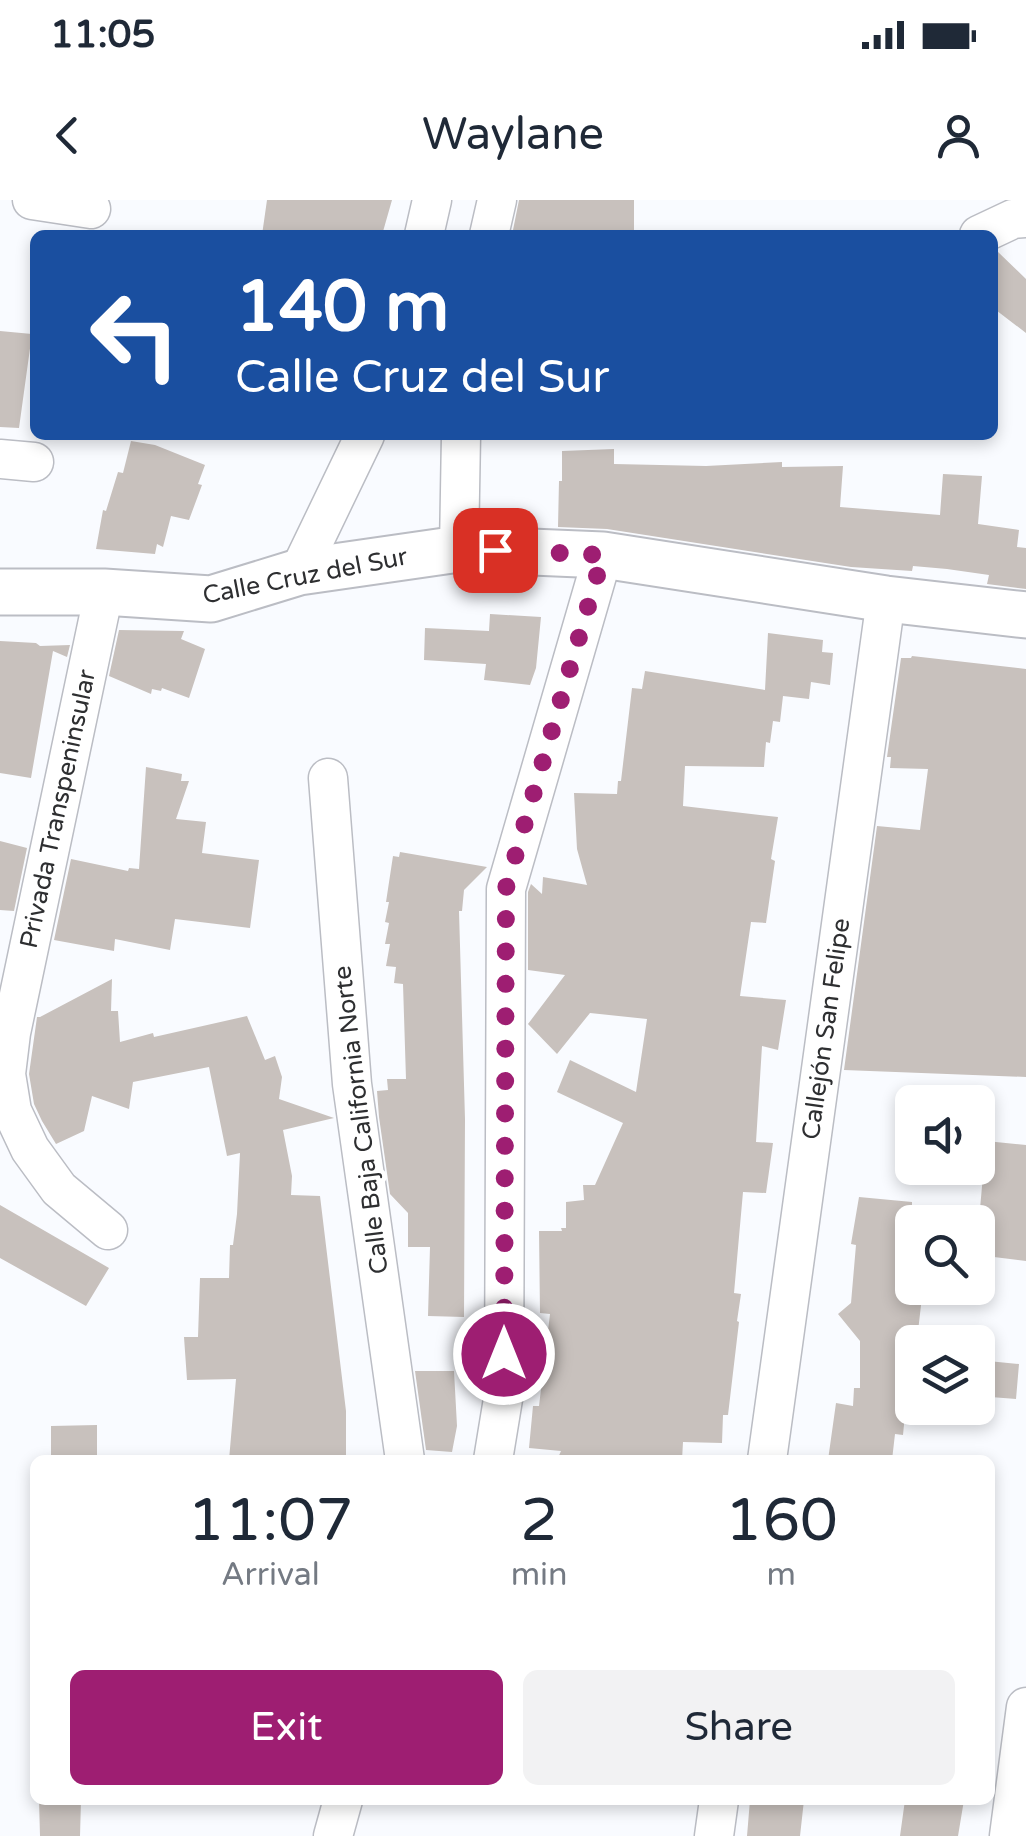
<!DOCTYPE html>
<html lang="en">
<head>
<meta charset="utf-8">
<style>
	body { margin:0; font-family:"Varela Round",sans-serif; background:#f2f2f3; color:#1f2937; height:100vh; display:flex; flex-direction:column; font-size:38px; white-space:nowrap }
	* { box-sizing:border-box; margin:0 }
	p { font-size:32px; color:#747a83 }
	.icon { flex:none; width:55px; height:55px; fill:none; stroke:currentColor; stroke-width:2; stroke-linecap:round; stroke-linejoin:round }
	.map { position:relative; flex:1; overflow:hidden }
	.side { position:absolute; left:30px; top:1255px; width:965px; height:350px; display:flex; flex-direction:column; background:#fff; border-radius:15px; box-shadow:0 5px 15px #0003 }
	.side>* { flex:none }
	.banner { position:absolute; left:30px; top:30px; width:968px; height:210px; border-radius:15px; box-shadow:0 5px 15px #0003; background:#1a4fa0; color:#fff; overflow:hidden }
	.controls { position:absolute; left:895px; top:885px; display:grid; gap:20px }
	.controls a { display:grid; place-items:center; width:100px; height:100px; border-radius:15px; background:#fff; box-shadow:0 5px 15px #0003; font-size:50px }
	.pin { position:absolute; display:grid; place-items:center; width:85px; height:85px; color:#fff; margin:-42px; border-radius:20px; box-shadow:0 5px 15px #0006 }
	.me { position:absolute; width:110px; margin:-55px; rotate:0deg; stroke-linejoin:round; filter:drop-shadow(0 0 8px #0008) }
	.turn { display:flex; align-items:center; gap:35px; height:210px; padding:0 40px; font-size:45px }
	.turn .icon { width:130px; height:130px; stroke-width:2.5 }
	.turn b { display:block; font-size:70px; line-height:85px }
	.eta { display:flex; justify-content:space-evenly; align-items:center; height:170px; text-align:center }
	.eta b { font-size:60px; font-weight:600; line-height:70px }
	.primary-button { display:flex; gap:20px; margin-top:auto; padding:20px 40px }
	.primary-button a { flex:1; height:115px; border-radius:15px; background:#9e1e72; color:#fff; font-size:40px; font-weight:600; line-height:115px; text-align:center }
	.primary-button a+a { background:#f2f2f3; color:#1f2937 }
	.status { display:flex; justify-content:space-between; align-items:center; height:70px; padding:0 50px; background:#fff; direction:ltr }
	.status svg { height:28px; fill:currentColor }
	header { display:flex; justify-content:space-between; align-items:center; height:130px; padding:0 40px; background:#fff; font-size:45px; font-weight:600 }
	.map>svg:first-child { display:block }
	.building { fill:#c8c1bd }
	.lines { fill:none; stroke-linecap:round; stroke-linejoin:round }
	.minor-casing { stroke:#bbbdc4; stroke-width:41 }
	.tertiary-casing { stroke:#bbbdc4; stroke-width:49 }
	.minor { stroke:#fff; stroke-width:38 }
	.tertiary { stroke:#fff; stroke-width:45 }
	.route { stroke:#9e1e72; stroke-width:18; stroke-dasharray:0 32.4 }
	.labels { text-anchor:middle; dominant-baseline:central; stroke-width:9; stroke-linejoin:round; paint-order:stroke }
	.street-label { font-size:25px; fill:#2e2f31; stroke:#fff }
</style>
</head>
<body>
<div class="status"><b>11:05</b><svg viewBox="0 0 49 12"><path d="M0 12V9h3v3zM5 12V6h3v6zM10 12V3h3v9zM15 12V0h3v12zM26 1h20v11H26zM47 4h2v5h-2z"/></svg></div>
<header><svg class="icon" aria-label="back" viewBox="0 0 24 24"><path d="M15 5l-7 7 7 7"/></svg>Waylane<svg class="icon" aria-label="person" viewBox="0 0 24 24"><circle cx="12" cy="8" r="4"/><path d="M4 21q1-7 8-7t8 7"/></svg></header>
<div class="map">
<svg width="1026" height="1636" viewBox="0 0 1026 1636">
	<rect width="100%" height="100%" fill="#f9fbff"/>
	<path class="building" d="M267,0H392L382,35H262Z
		M519,0H634V35H512Z
		M997,51L1026,79V133L992,107V54Z
		M0,131L32,134L19,228L0,227Z
		M131,241L155,245L205,265L198,284L202,285L189,320L171,316L163,347L157,344L155,354L96,349L103,310L106,311L118,272L123,273Z
		M614,249V264L706,266L782,262V267L843,266L840,307L940,315L943,274L982,276L978,324L1019,330L1017,347L1026,348V389L987,384L989,375L947,369L913,366L912,371L851,367L607,329L558,327L559,281H562V251Z
		M490,414L541,417L536,468L530,485L484,480L486,464L424,460L425,428L489,431Z
		M119,430L184,431L181,439L205,449L189,498L162,488L161,491L152,489L151,494L109,476Z
		M768,433L823,440L822,452L833,453L830,485L811,482L809,499L783,496L780,522L773,521L770,543L766,542L764,567L685,566L683,606L778,617L771,659L775,661L766,723L751,722L740,796L786,800L778,850L762,846L756,942L773,943L766,993L743,992L734,1093L741,1094L737,1121L739,1122L728,1215H723L722,1243L683,1242L682,1260H557L561,1251L529,1248L533,1206H539L550,1114L540,1113L539,1031H562L561,1028H566V1002L584,1000L583,985H595L623,923L557,892L570,860L636,892L647,819L590,813L557,854L528,824L565,775L528,770V692L531,684L542,694L543,677L587,685L577,649L574,593L617,594L618,581H621L632,488L642,489L645,471L765,490Z
		M0,441L36,443L40,446L70,445L67,457L53,451L31,578L0,573Z
		M912,456L1026,469V877L844,870L877,626L920,630L928,569L890,568L891,557H887L901,458H911Z
		M146,567L182,574L181,581H189L176,619L206,622L202,653L259,660L250,728L175,719L170,750L115,739L114,751L54,740L71,659L128,671L129,668L139,669Z
		M0,641L27,648L14,711L0,710Z
		M400,652L487,667L464,690L462,711H459L465,919L464,1117L428,1116L430,1047H408V1013L390,994L379,917L377,891L388,890L387,879H406L403,784L394,783L396,767L386,766L390,744H385L389,723L385,722L389,702H386L393,656L399,657Z
		M112,779L111,811H118L120,842L153,833L154,837L247,816L265,860L275,856L282,877L279,899L334,918L283,930L292,976L291,995L320,996L346,1211V1260H229L236,1179L187,1180L184,1137H198L200,1078H229L230,1045H233L237,1014L240,953L227,956L209,867L133,882L129,909L92,896L84,931L56,944L42,921L34,904L29,874L37,817H40Z
		M986,941L1026,945V1061L978,1055V1009H980Z
		M859,997L912,1002V1088H923L917,1140L913,1139L912,1142L903,1235L895,1234L892,1260H828L836,1203L853,1206L854,1188H860V1141L838,1114L851,1103L856,1045L851,1044Z
		M0,1005L109,1068L86,1106L0,1058Z
		M978,1160L1019,1164L1016,1199L978,1196Z
		M415,1171H454L457,1226L452,1252L426,1250Z
		M97,1225V1260H51V1226Z
		M39,1600H81L80,1636H40Z
		M750,1600H804L800,1636H747Z
		M905,1600H964L958,1636H900Z"/>
	<g class="lines">
		<defs>
			<path id="minor" d="M32,0L91,9
				M424,35L432,0
				M489,35L497,0
				M979,35L1013,19L1026,18
				M0,259L34,262
				M459,349L461,235
				M299,372L365,235
				M104,392L11,833L6,874L12,911L30,949L59,989L108,1030
				M328,578L352,884L405,1260
				M493,1260L504,1193L506,689L603,355
				M767,1260L886,399
				M333,1636L343,1600
				M714,1636L719,1600
				M1009,1636L1026,1507"/>
			<path id="tertiary" d="M0,392H104L211,399L299,372L459,349L603,355L886,399L1026,415"/>
		</defs>
		<use href="#minor" class="minor-casing"/>
		<use href="#tertiary" class="tertiary-casing"/>
		<use href="#minor" class="minor"/>
		<use href="#tertiary" class="tertiary"/>
	</g>
	<g class="lines">
		<path class="route" d="M495,350L603,355L506,688L504,1154"/>
	</g>
	<g class="labels">
		<g class="street-label">
			<text transform="translate(305 376) rotate(-11)">Calle Cruz del Sur</text>
			<text transform="translate(58 609) rotate(-78)">Privada Transpeninsular</text>
			<text transform="translate(826 829) rotate(-82)">Callejón San Felipe</text>
			<text transform="translate(361 920) rotate(-97)">Calle Baja California Norte</text>
		</g>
	</g>
</svg>
<div class="controls">
<a><svg class="icon" aria-label="sound" viewBox="0 0 24 24"><path d="M4 9h4l5-4v14l-5-4H4zM17 9q2 3 0 6"/></svg></a>
<a><svg class="icon" aria-label="search" viewBox="0 0 24 24"><circle cx="10" cy="10" r="6"/><path d="M15 15l6 6"/></svg></a>
<a><svg class="icon" aria-label="layers" viewBox="0 0 24 24"><path d="M12 4l9 5-9 5-9-5zM3 14l9 5 9-5"/></svg></a>
</div>
<div class="pin" style="left:495px;top:350px;background:#d93025"><svg class="icon" aria-label="arrive" viewBox="0 0 24 24"><path d="M6 21V4h12l-3 4 3 4H6"/></svg></div>
<svg class="me" style="left:504px;top:1154px" viewBox="-20 -20 40 40"><circle r="17" fill="#9e1e72" stroke="#fff" stroke-width="3"/><path d="M0-11L8 9 0 5-8 9z" fill="#fff"/></svg>
<div class="banner">
<div class="turn"><svg class="icon" aria-label="left" viewBox="0 0 24 24"><path d="M17 20v-9H6M10 6l-5 5 5 5"/></svg><div><b>140 m</b>Calle Cruz del Sur</div></div>
</div>
<section class="side">
<div class="eta">
<div><b>11:07</b><p>Arrival</p></div>
<div><b>2</b><p>min</p></div>
<div><b>160</b><p>m</p></div>
</div>
<div class="primary-button"><a>Exit</a><a>Share</a></div>
</section>
</div>
</body>
</html>
